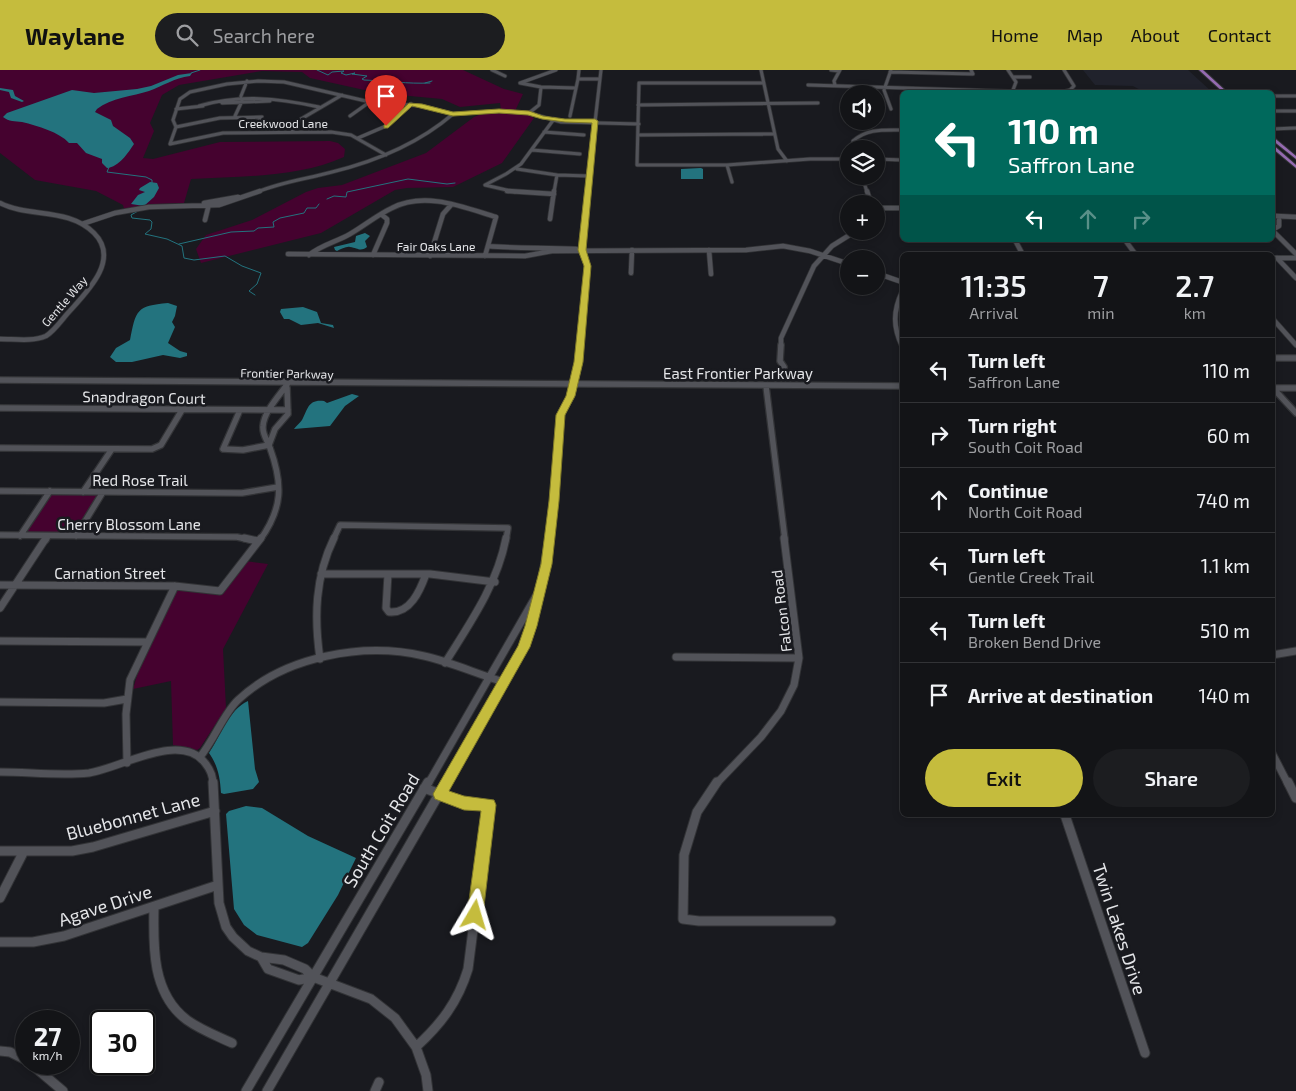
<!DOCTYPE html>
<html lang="en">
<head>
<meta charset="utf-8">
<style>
	body { margin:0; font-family:"Exo 2",sans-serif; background:#1c1d20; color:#f1f3f6; height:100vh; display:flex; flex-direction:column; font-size:19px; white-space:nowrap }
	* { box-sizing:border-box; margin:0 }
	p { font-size:16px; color:#9d9ea1 }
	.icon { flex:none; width:28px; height:28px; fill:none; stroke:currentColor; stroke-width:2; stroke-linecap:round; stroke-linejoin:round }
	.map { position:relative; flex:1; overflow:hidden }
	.side { position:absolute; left:900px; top:182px; width:375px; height:565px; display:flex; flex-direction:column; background:#131417; border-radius:8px; box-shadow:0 2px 8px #0003,0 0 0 1px #323336 }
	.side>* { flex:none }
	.top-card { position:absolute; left:900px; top:20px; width:375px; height:152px; border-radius:8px; box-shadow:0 2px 8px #0003,0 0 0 1px #323336; background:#00695c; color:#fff; overflow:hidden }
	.controls { position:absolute; left:840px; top:15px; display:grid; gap:10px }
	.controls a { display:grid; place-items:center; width:45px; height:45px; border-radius:50%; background:#131417; box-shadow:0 2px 8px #0003,0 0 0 1px #323336; font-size:25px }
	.speed { position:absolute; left:15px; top:940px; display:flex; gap:10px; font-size:25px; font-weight:700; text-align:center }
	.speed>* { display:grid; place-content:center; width:65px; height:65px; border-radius:50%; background:#131417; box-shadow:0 2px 8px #0003,0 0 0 1px #323336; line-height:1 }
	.speed small { font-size:12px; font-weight:400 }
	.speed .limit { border:2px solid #111; border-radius:8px; background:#fff; color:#111 }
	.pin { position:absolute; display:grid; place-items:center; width:42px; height:42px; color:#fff; margin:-51px -21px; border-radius:50% 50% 50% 0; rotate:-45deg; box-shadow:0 0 5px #0007 }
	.pin .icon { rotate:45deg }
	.me { position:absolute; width:55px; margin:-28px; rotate:7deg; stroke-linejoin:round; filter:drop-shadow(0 0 4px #0008) }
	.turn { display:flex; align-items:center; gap:18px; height:105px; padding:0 25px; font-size:22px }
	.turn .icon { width:65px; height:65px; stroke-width:2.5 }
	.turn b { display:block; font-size:35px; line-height:42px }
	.lanes { display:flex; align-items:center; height:48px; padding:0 25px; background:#0003; justify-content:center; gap:25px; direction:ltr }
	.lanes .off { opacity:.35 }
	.eta { display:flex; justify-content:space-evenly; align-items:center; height:85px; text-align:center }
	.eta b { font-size:30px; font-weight:600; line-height:35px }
	.button { display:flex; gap:10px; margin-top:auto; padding:10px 25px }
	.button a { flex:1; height:58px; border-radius:30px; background:#c5bc3d; color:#111; font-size:20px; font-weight:600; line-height:58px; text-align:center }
	.button a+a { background:#1c1d20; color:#f1f3f6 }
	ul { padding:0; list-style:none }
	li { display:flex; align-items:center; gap:15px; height:65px; padding:0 25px; border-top:1px solid #323336 }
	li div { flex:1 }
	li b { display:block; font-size:19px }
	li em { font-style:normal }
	header { display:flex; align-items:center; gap:30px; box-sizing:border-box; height:70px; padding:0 25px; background:#c5bc3d; color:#111 }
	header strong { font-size:24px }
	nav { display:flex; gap:28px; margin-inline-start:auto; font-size:18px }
	.search { width:350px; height:45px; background:#1c1d20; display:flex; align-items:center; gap:12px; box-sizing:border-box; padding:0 18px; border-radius:28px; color:#9d9ea1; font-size:19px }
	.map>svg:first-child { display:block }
	.built { fill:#20222c }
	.green { fill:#45022f }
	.water { fill:#23737e }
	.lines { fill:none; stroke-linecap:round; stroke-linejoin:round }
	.stream { stroke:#23737e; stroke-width:1 }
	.river { fill:#23737e; fill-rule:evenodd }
	.minor-far4-casing { stroke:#323336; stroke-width:4.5 }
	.minor-far3-casing { stroke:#323336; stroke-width:6 }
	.minor-far2-casing { stroke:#323336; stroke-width:8 }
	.minor-far1-casing { stroke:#323336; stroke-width:9 }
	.minor-casing { stroke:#323336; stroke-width:11 }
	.major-casing { stroke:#323336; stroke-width:2 }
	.minor-far4 { stroke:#525359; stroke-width:3 }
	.minor-far3 { stroke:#525359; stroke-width:4.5 }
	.minor-far2 { stroke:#525359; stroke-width:5.5 }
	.minor-far1 { stroke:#525359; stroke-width:7 }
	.minor { stroke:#525359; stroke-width:9 }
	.major { fill:#956bb2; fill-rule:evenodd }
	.route { fill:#c5bc3d; stroke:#807a28 }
	.labels { text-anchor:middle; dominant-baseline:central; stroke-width:5; stroke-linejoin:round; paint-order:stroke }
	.far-street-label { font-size:12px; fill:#e4e5e8; stroke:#191a1f }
	.street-label { font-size:15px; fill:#e4e5e8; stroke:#191a1f }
	.near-street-label { font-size:18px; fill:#e4e5e8; stroke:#191a1f }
</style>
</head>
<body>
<header>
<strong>Waylane</strong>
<div class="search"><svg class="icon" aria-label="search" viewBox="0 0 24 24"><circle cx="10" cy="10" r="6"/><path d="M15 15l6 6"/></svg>Search here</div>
<nav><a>Home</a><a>Map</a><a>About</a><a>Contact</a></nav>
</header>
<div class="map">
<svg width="1296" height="1021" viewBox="0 0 1296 1021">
	<rect width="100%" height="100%" fill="#191a1f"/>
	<path class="built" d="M1083,0H1188L1212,22H1144L1133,16L1095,15Z"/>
	<path class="green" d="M0,0H463L504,19L523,24L515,41L501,40L500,33L460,37L442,29L378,23L310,8L302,2L262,1L179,15L162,25L150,53L154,61L143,88L153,89L220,72L330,71L338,73L345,79L344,87C297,108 241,106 191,109L184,133L156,134L124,139L123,135L96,121L35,110L0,83Z
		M499,42L528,44L534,48L502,93L453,117L407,118L395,120L321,163L201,193L196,179L206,165L252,150L306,122L318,118L342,115L426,83L474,47L479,45Z
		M56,423L99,425L74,463H26L51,425Z
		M245,491L268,494L223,579L226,638L200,678L197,680L173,675L171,611L133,619L141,592L175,521L182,519L221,525Z"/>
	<path class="water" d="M192,3L190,6C174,8 163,16 149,21C133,26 111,28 97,39L95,42L111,50L113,56L130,68L134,74C128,83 119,97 107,98L102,93V89L86,83L77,73H69C59,62 38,56 22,52C15,51 9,52 3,47L7,43L72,20L94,23L137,19L151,16L178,5Z
		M701,98L703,99V109H681V99Z
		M150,112L157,113L159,118L154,127L144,136L131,134L138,125L145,122L139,120L140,118Z
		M365,163L370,166L365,171L367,177C360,182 358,178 350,177C347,176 341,179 337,181L335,180L334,177L355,172L356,166Z
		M168,233L177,236L175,246L172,252L175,257L168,273L180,281L187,283V286L180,288L163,285L132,292H116L110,287L116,278L130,270C136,240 136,236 168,233Z
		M303,237L317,242L321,253L333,255L334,258L318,253L301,255L289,249H284L280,242L281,239Z
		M352,324L359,326L345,336L330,356L294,359C296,356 300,353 302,350C308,339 308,329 324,331L327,333Z
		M248,631L255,699L259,712L253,719L224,724L221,723C220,707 218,696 209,683C220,667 229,639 248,631Z
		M246,736L262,738L308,766L356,788L338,825L308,873L302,877L257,865L244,855L234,839L226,744L229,741Z"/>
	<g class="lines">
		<path class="stream" d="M317,0L328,5L332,2L344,1L341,3L346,5L355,3L352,4L367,6L362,9L364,10C387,11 408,14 430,13
			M191,3L200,0
			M425,13L432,11
			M109,97L107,102L146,107L152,110V113
			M327,129L334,126L346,127L347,122L408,109L447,114L455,113
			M138,141L131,145L132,148L150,150L152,152L151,159L145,164L167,169L182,176L184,188L194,190L225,186L242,196L261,203L257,214L249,221L255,225
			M179,174L231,162L254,161L258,158L274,157L273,152L280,148L304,143L307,138H316L319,134"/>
		<path class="river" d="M0,18L13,20L15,26L24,31L22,32L11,28L9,22L0,20Z"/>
		<defs>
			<path id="minor-far4" d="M492,0L505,6
				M761,0L778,79L787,91
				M831,0L839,1
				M891,0L884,20L891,39
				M1008,0L1016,12L1013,20
				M890,2L973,4L971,0
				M1013,7H1030
				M578,9L579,0
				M520,13L541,17L576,18
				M520,13L556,0
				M763,13H639L637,95H727L810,89H849
				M808,15L1032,22
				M835,15L834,11L840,0
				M1062,22L1070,20L1074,16L1064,0
				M241,26L247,11
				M1272,26H1296
				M222,33L270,31
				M638,35L818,33
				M199,36C240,24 277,28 319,37
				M176,39L203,36
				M1272,41H1296
				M529,43L539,35L541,17
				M235,46L242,31
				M350,46L371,31
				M570,46L578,9H599
				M176,57L220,48L262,47L253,57
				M1272,59L1296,58
				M292,62L301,49L342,25
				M544,62L584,65
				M638,65L774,64
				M358,68L386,56L411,34
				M853,79V71C867,59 881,60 899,60
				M532,80L580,84
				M386,85L351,65L331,62L223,63L170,74L176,57L173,50L180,29L190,22L227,14L258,11L284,12L366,31L422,36L453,44L499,41L529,43L561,52L639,54
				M876,89L902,90
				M727,95L732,112
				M517,99L557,105L589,106
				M862,106L867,122
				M485,115L506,104L521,94L554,49
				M485,115L515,122
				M257,122C282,112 306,109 332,102C377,91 418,74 453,44
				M554,122L557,105
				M587,122L601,0"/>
			<path id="minor-far3" d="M507,121L554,124
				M867,121L871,134
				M0,133C29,148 68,137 94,163C121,190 86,223 67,244C61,251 54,261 46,266C32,272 15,269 0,269
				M204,133L238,127
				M876,138H902
				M1276,146L1296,147
				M550,149L554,121
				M205,150L209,134
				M82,154L115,143L149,137L219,135L260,121
				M1272,160L1296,184
				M1272,160L1279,156V150
				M1015,170L1023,185
				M1125,170L1136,185
				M488,176C518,179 546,177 576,179
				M709,180L711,204
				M288,184L525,186L552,181L746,180L783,176L810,181L849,194
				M309,185C321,175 336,172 350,164C364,156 377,145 392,138C425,121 463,137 496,147L485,186
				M373,185L387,153V149L382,145
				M430,186L443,144L451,135
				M1275,188H1296
				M1277,188L1296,208
				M631,203L632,180
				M876,203L902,212
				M1272,248L1296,275
				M580,276L587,196L582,180L587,121
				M781,276V268L814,196L832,176L856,161
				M902,276C893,257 893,241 902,222"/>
			<path id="minor-far2" d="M781,275L780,291L784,297
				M1272,288H1296
				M0,310L902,316
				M766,316L785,470
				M1272,317L1296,343
				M1272,318H1296
				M0,338L288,340
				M240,340L223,379L243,380L269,375
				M269,375L275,359L288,344L287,318
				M0,378L152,379L161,375L182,340
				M0,421L242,423L278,417
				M83,422L112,379
				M0,465L237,467L251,470
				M20,466L50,421
				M76,466L103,422
				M46,470L48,466
				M260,470C283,438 283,414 270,378C268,371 262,365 263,356C264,341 280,325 288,313
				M333,470L340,455L508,458L506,470
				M549,470L561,345L571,326L579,292L580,275"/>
			<path id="minor-far1" d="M244,468L258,471
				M321,504H430L495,512
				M388,504L386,538L389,542C410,544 420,521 426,504
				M0,515L175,516L220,521L261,468
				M0,538L46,468
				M0,571L147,572
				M1272,585L1296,581
				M676,587L799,588
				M320,589C314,547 315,507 334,468
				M445,593C470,553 497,515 506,468
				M0,632L104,633L127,629
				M1272,683L1288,714
				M200,687C214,670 224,643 238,630C285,586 363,572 424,586C451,592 477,604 504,612
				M127,693L126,644L130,610L175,516
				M0,702C29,702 59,706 89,703C121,698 180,661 205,693C210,699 213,706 213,714
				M428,714L536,526
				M445,714L524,577L540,520L549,468
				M716,714L761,667L781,641L794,615L799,588L784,468"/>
			<path id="minor" d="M213,712L219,833L226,857L233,867L248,881L261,887L284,890L305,899L313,907L371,929L395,948L416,977L426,1005L428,1021
				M717,712L697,742L684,785L683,849L699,851H831
				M1288,712L1296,728
				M1065,745L1145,983
				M0,781H72L93,777L215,741
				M0,828L24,781
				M154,837C153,877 152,924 187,950C201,960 217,966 232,973
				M0,872H33L64,866L218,815
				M261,887L268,899L299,910L313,907
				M416,977C441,954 458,932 468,899L489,735L464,733L424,718
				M0,981L10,982L26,990
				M31,994L63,1021
				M246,1021L428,712
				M267,1021L446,712
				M375,1021L379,1012"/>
			<path id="major" d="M1199,0H1203L1227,22H1223Z
				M1272,66L1296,86V89L1272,70Z
				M1272,74L1296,95V98L1272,78Z"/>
		</defs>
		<use href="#minor-far4" class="minor-far4-casing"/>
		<use href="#minor-far3" class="minor-far3-casing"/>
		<use href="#minor-far2" class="minor-far2-casing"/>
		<use href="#minor-far1" class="minor-far1-casing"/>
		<use href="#minor" class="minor-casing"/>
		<use href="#major" class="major-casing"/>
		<use href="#minor-far4" class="minor-far4"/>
		<use href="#minor-far3" class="minor-far3"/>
		<use href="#minor-far2" class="minor-far2"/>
		<use href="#minor-far1" class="minor-far1"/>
		<use href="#minor" class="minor"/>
		<use href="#major" class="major"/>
	</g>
	<path class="route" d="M409,33L422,34L453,42L499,39L529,41L543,46L565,49H595L598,51L586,180L591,196L583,292L575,326L565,345L559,431L552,494L537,556L530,577L449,721L464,726L494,730L496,735L483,845L480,850L475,852L470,850L467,845L481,741L464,740L435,729L433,724L518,576L525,556L541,494L549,431L556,345L566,326L574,292L584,196L578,180L592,53L565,52L542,49L528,45L499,43L453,46L412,36L388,58H384V55Z"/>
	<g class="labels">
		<g class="far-street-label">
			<text x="283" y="53">Creekwood Lane</text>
			<text x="436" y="176">Fair Oaks Lane</text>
			<text transform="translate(64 231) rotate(-49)">Gentle Way</text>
			<text transform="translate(287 303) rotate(1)">Frontier Parkway</text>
		</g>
		<g class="street-label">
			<text x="738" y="303">East Frontier Parkway</text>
			<text transform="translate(144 327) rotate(1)">Snapdragon Court</text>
			<text x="140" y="410">Red Rose Trail</text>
			<text x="129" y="454">Cherry Blossom Lane</text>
			<text x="110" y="503">Carnation Street</text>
			<text transform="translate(781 541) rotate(-97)">Falcon Road</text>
		</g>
		<g class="near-street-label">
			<text transform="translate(133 746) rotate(-15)">Bluebonnet Lane</text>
			<text transform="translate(381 760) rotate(-59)">South Coit Road</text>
			<text transform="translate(105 835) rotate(-18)">Agave Drive</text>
			<text transform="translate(1120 859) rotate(72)">Twin Lakes Drive</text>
		</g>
	</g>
</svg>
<div class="controls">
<a><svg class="icon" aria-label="sound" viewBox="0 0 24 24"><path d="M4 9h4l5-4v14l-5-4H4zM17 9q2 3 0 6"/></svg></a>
<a><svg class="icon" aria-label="layers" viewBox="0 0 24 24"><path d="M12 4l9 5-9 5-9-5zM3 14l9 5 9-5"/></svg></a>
<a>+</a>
<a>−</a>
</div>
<div class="speed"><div>27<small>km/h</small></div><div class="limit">30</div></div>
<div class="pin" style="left:386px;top:56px;background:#d93025"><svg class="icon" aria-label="arrive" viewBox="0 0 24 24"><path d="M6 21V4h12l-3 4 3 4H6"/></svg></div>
<svg class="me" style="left:475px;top:845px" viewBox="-20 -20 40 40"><path d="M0-17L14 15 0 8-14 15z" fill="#c5bc3d" stroke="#fff" stroke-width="4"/></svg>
<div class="top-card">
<div class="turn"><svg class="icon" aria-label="left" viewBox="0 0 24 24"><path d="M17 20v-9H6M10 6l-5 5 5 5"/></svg><div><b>110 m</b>Saffron Lane</div></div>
<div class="lanes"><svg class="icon" aria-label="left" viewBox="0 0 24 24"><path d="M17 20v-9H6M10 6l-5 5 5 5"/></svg><svg class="icon off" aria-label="ahead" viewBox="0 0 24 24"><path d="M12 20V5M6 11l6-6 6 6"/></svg><svg class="icon off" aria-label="right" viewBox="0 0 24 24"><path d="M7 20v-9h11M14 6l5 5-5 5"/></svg></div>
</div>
<section class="side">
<div class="eta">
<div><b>11:35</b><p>Arrival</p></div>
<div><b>7</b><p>min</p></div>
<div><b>2.7</b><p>km</p></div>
</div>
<ul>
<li><svg class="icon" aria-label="left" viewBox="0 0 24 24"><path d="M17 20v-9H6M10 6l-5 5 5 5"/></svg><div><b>Turn left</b><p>Saffron Lane</p></div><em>110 m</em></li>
<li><svg class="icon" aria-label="right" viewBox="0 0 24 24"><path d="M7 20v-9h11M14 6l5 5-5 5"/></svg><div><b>Turn right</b><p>South Coit Road</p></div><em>60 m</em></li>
<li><svg class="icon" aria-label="ahead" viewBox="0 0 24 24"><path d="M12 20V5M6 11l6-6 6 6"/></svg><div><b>Continue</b><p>North Coit Road</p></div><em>740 m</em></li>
<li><svg class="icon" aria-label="left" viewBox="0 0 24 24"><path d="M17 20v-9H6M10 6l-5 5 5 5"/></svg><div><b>Turn left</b><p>Gentle Creek Trail</p></div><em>1.1 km</em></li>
<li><svg class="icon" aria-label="left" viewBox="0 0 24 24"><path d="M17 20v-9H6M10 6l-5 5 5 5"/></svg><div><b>Turn left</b><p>Broken Bend Drive</p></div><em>510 m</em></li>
<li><svg class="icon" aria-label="arrive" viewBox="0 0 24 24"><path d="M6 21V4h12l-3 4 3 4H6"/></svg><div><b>Arrive at destination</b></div><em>140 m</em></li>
</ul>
<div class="button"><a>Exit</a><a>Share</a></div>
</section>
</div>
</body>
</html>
